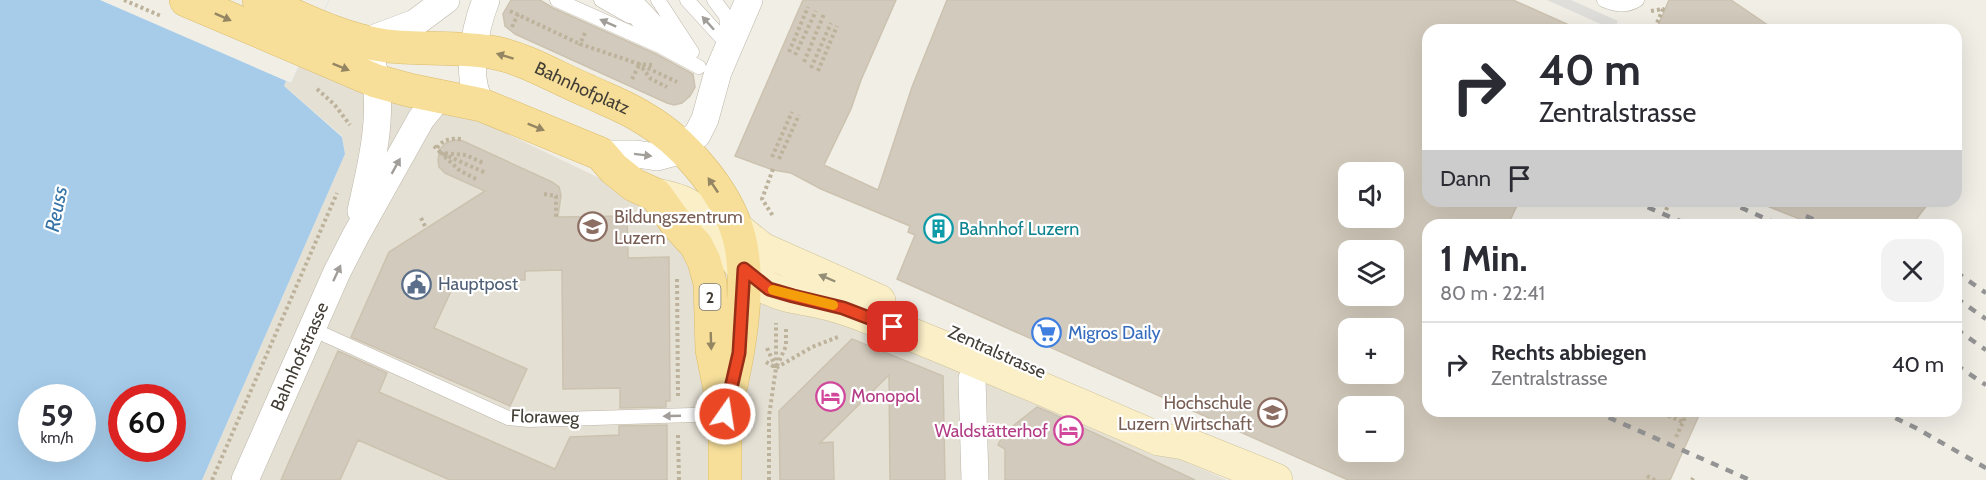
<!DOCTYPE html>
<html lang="de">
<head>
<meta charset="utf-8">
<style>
	body { margin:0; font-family:Cabin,sans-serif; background:#f2f2f3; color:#2b2b33; height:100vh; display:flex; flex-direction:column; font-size:22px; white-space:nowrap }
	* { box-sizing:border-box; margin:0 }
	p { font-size:20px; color:#7c7c81 }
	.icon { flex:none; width:33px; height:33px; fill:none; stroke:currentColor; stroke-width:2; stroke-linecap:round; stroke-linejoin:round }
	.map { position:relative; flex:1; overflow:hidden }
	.details { position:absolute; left:1422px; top:219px; width:540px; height:198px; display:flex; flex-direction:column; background:#fff; border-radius:18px; box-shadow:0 6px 24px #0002 }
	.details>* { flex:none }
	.hud { position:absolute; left:1422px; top:24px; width:540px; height:183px; border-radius:18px; box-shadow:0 6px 24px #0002; background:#fff; color:#2b2b33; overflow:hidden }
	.tools { position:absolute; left:1338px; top:162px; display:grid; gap:12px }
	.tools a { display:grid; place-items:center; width:66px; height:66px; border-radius:12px; background:#fff; box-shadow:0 6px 24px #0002; font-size:30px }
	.speed { position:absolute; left:18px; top:384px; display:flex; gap:12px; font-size:30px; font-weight:700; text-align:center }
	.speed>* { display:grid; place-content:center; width:78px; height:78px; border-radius:50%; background:#fff; box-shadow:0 6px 24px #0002; line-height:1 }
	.speed small { font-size:15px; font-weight:400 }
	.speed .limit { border:9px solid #d22; background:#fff; color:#111 }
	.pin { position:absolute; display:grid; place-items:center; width:51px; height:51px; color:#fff; margin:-26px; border-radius:12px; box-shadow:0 3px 9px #0006 }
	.me { position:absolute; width:66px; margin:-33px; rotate:13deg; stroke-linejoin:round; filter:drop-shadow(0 0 4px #0008) }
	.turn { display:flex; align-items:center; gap:21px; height:126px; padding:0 18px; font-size:27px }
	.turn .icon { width:78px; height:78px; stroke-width:2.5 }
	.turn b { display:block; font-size:42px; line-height:51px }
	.then { display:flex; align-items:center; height:57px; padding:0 18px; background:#0003; gap:12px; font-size:22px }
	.round { display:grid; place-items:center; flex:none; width:63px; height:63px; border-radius:18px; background:#f2f2f3 }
	.summary { display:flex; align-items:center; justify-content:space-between; height:102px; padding:0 18px }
	h1 { font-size:36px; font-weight:700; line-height:45px }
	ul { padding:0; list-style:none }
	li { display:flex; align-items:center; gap:18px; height:84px; padding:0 18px; border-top:2px solid #e1e1e2 }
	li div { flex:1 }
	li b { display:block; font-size:22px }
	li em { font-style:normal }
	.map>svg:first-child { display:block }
	.residential { fill:#e5e0d4 }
	.parking { fill:#e0deda }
	.water { fill:#a6ccea; fill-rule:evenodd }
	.pier { fill:#f1eee6 }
	.building { fill:#d2cabc; stroke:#ccc2b0; stroke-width:1.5; fill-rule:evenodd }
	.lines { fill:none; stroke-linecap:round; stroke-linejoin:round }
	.lane-casing { stroke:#bcb6a9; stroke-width:15 }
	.street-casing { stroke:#bcb6a9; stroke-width:28 }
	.secondary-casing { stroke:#cec298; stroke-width:34 }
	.primary-casing { stroke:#dabc6b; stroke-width:34 }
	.path { stroke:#bdb29b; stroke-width:4; stroke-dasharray:3 3; stroke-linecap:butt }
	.lane { stroke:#fff; stroke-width:14 }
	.street { stroke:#fff; stroke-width:27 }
	.secondary { stroke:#faefc7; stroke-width:33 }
	.primary { stroke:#f7df99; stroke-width:33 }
	.rail { stroke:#949494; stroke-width:4.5; stroke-dasharray:8 8; stroke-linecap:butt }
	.oneway { fill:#948662 }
	.oneway2 { fill:#a19e9a }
	.oneway3 { fill:#958e77 }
	.route-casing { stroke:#982e17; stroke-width:15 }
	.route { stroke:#ea4724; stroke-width:10 }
	.slow { stroke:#f59e0b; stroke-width:10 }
	.labels { text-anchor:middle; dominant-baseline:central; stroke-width:4.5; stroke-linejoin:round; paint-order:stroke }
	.shield { fill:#fff; stroke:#7b7872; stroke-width:1.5 }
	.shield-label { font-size:16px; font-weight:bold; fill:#433e35 }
	.street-label { font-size:18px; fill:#433e35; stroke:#fff }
	.education-label { font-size:18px; fill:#785e54; stroke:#fff; text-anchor:start }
	.culture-label { font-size:18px; fill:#0d838f; stroke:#fff; text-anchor:start }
	.service-label { font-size:18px; fill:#4e5e75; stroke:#fff; text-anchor:start }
	.shop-label { font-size:18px; fill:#366cbe; stroke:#fff; text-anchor:start }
	.hotel-label { font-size:18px; fill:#b23c85; stroke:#fff; text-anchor:start }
	.water-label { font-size:20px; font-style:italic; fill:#3774a7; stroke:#fff }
</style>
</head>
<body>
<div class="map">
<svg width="1986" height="480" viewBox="0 0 1986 480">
	<rect width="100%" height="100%" fill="#f1eee6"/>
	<path class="residential" d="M312,40L641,198L761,298L848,311L977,371L1227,480H202L345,154L342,136L284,86L286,81L291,83Z"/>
	<path class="parking" d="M1547,0H1571L1618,21L1614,30Z"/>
	<path class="water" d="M0,0H329L291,83L286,81L284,86L342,137L345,154L202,480H0ZM32,398H82V448H32ZM122,398H172V448H122Z"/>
	<path class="pier" d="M100,0H329L291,83Z"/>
	<path class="building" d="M511,0H540L553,8L656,54L693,74L695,87L690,96L682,103L674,105L667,103L515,34L505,26L503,14Z
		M803,0H896L861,80L851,109L824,165L878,190L912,87L947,0H1513L1580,30H1428V201H1519L1508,225H1428V411H1701L1670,480H1348L897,279L915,235L908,232L910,226L821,189L791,173L773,170L735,156ZM1348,172H1394V218H1348ZM1348,250H1394V296H1348ZM1348,328H1394V374H1348ZM1348,406H1394V452H1348Z
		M1669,0H1731L1775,30H1656Z
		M454,140L463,141L552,182L559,187L561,195L558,217L627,216L628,258L669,257L670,401H666V407L620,408V388L563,389L562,270L525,271V280L467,279L452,289L434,328L527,369L510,406L351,337L389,252L485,191L445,173L439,167L438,160L440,149L446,143Z
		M1930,201L1912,225H1815L1757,202Z
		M852,339L943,376L945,480H890L889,375L820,443L833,442L834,480H780L779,411Z
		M338,351L387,373L379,392L555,469L570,437L619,435V426L667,425V480H450L358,440L340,480H281Z
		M1037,407L1049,412L1195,480H1005V449L998,445L1004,433Z"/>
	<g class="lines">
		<defs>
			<path id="lane" d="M557,0L660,46L699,67
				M601,0L629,16
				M620,0L656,42
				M635,0L688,56
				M658,0L692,52
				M687,0L729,46
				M714,0L726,16L728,35
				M1604,0C1616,5 1625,7 1637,0
				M312,329L508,418L529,420L725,414"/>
			<g id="street">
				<path d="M482,105C464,79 475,28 486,0"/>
				<path d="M601,154H636L657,157L672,153L697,135L705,119L718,72L749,0"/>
				<path d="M361,211C370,170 382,124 376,82C374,68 370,55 367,41L415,23L446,0"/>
				<path id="s1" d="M245,480L337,272L356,235L421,119L439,97"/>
				<path d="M975,480L972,379L977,361"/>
			</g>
			<path id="secondary" d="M656,195C666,197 676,199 686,204C720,222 731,269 768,288C785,297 804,298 821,302C839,306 856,312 873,319C969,357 1064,398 1159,439L1184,443L1276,480
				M736,228L762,249L879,301"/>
			<g id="primary">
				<path d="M186,0L376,81L409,90L482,105L601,154L614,169L634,185L656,195L676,223L696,245L704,261L710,283L712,350L725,414V480"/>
				<path id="s2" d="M259,0C300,18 342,40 387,46C423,50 460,46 496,53C526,59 559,79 588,91C607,100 627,107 645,119C666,131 684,148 699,166C717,187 732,211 739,237C752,285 738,356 727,403"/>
			</g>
		</defs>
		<use href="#lane" class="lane-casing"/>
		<use href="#street" class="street-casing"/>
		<use href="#secondary" class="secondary-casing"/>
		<use href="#primary" class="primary-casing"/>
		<path class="path" d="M124,0L161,16
			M510,11L580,44
			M1651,11L1663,9L1654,30
			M512,27L518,14
			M585,33L580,44L639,64L677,82
			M789,52L808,7
			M795,55L816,11
			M804,62L824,14
			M652,65L639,64L651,79L667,87
			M811,68L831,23
			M818,71L837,26
			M632,79L640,63
			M317,89L334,104L350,125
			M434,146L441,153L486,173
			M437,148C443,139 451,138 461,139
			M772,157L792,112
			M779,159L799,115
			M773,169L762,199L773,216
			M476,179L459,170L441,153L466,155L483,163
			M544,194L556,196V217
			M1666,210L1670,201
			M421,218L426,228
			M677,279L678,397
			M767,348L776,368L786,346V327
			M766,362L776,368L812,347L838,337
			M1657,411L1683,422
			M678,435L679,480
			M1676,437L1688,411
			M1647,476L1655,480
			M212,480L337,193
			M769,480V416L776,368V323
			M1692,480L1693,478"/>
		<use href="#lane" class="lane"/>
		<use href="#street" class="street"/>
		<use href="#secondary" class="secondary"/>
		<use href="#primary" class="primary"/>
		<path class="rail" d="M1633,201L1689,225
			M1726,201L1780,225
			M1806,216L1826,225
			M1956,272L1986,293
			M1956,298L1986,319
			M1956,329L1986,350
			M1956,365L1986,385
			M1594,411L1750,480
			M1881,411L1916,428L1986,468"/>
	</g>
	<defs><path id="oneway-solid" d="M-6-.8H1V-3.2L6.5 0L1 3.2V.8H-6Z" transform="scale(1.5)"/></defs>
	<g class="oneway">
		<use href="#oneway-solid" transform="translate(223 17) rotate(24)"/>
		<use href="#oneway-solid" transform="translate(505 56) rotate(-163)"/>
		<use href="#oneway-solid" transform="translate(341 67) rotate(22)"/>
		<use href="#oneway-solid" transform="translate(536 127) rotate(22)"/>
		<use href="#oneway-solid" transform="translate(713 185) rotate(-124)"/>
		<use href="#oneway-solid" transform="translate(711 341) rotate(88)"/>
	</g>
	<g class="oneway2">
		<use href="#oneway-solid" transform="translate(608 23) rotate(-156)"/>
		<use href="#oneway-solid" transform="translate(708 23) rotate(-132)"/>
		<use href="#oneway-solid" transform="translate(643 155) rotate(7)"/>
		<use href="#oneway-solid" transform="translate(396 166) rotate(-61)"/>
		<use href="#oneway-solid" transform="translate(337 273) rotate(-65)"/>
		<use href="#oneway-solid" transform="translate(672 416) rotate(178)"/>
	</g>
	<use class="oneway3" href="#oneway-solid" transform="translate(827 278) rotate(-157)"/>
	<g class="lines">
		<defs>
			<path id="route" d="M725,414L739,353L744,269L769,289L793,296L843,308L893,327"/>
		</defs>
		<use href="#route" class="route-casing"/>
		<use href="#route" class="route"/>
		<path class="slow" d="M773,290L833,305"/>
	</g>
	<defs>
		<symbol id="school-ring" viewBox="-11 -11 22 22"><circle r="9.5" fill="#fff" stroke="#8d6e63" stroke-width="1.5"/><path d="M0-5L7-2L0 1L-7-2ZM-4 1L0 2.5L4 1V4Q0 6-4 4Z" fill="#8d6e63"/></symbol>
		<symbol id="building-ring" viewBox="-11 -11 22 22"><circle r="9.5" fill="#fff" stroke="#0f9aa8" stroke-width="1.5"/><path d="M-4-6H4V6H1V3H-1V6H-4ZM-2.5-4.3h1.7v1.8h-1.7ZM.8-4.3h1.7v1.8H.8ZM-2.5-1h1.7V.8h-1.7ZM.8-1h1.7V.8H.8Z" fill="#0f9aa8"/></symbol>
		<symbol id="civic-ring" viewBox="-11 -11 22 22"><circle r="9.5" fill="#fff" stroke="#5c6f8a" stroke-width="1.5"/><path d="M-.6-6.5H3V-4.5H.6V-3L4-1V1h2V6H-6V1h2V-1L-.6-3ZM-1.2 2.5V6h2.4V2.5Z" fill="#5c6f8a"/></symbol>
		<symbol id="supermarket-ring" viewBox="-11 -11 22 22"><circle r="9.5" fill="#fff" stroke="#3f7fe0" stroke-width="1.5"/><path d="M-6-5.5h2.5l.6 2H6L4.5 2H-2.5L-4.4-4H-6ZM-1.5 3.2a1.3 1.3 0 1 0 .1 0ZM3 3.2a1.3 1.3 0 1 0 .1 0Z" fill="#3f7fe0"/></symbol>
		<symbol id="hotel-ring" viewBox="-11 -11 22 22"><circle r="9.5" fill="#fff" stroke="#d1479c" stroke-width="1.5"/><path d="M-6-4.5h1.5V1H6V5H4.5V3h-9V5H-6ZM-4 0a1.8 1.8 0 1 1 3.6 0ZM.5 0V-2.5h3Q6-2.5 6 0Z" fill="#d1479c"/></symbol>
		<symbol id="university-ring" viewBox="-11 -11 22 22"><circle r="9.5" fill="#fff" stroke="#8d6e63" stroke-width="1.5"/><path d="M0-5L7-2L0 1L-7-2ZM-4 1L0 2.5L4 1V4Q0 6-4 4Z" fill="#8d6e63"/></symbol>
	</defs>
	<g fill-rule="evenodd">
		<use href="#school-ring" x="576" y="210" width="33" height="33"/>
		<use href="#building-ring" x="922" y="212" width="33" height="33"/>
		<use href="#civic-ring" x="400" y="268" width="33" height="33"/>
		<use href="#supermarket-ring" x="1030" y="316" width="33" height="33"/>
		<use href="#hotel-ring" x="814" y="380" width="33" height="33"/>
		<use href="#university-ring" x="1256" y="396" width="33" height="33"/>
		<use href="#hotel-ring" x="1052" y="414" width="33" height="33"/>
	</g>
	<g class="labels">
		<rect class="shield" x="699.5" y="284" width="21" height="26" rx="4.5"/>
		<g class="shield-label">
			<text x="710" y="297">2</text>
		</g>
		<g class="street-label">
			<text stroke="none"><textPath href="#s2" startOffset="339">Bahnhofplatz</textPath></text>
			<text transform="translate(997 352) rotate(24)">Zentralstrasse</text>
			<text stroke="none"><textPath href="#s1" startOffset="135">Bahnhofstrasse</textPath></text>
			<text transform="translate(545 417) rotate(2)">Floraweg</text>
		</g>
		<g class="education-label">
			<text x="614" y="217">Bildungszentrum<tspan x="614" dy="21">Luzern</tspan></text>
			<text x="1252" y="403" text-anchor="end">Hochschule<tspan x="1252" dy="21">Luzern Wirtschaft</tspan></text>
		</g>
		<g class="culture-label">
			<text x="959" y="229">Bahnhof Luzern</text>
		</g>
		<g class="service-label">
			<text x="438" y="284">Hauptpost</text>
		</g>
		<g class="shop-label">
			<text x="1068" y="333">Migros Daily</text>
		</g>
		<g class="hotel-label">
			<text x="851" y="396">Monopol</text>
			<text x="1048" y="431" text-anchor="end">Waldstätterhof</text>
		</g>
		<g class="water-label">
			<text transform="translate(56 209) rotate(-79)">Reuss</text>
		</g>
	</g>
</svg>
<div class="tools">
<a><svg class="icon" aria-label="sound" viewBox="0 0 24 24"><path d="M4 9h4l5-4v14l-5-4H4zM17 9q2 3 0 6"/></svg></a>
<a><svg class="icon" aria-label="layers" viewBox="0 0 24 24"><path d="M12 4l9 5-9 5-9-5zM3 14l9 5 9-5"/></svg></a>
<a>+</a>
<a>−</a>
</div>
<div class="speed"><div>59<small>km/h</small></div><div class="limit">60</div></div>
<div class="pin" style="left:893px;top:327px;background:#d93025"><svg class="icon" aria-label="arrive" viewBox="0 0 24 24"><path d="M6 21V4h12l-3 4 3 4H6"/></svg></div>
<svg class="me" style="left:725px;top:414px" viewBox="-20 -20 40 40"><circle r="17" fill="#ea4724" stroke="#fff" stroke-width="3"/><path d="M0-11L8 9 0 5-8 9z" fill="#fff"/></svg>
<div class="hud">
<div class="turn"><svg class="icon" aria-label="right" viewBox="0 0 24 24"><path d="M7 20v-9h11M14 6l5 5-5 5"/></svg><div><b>40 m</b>Zentralstrasse</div></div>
<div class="then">Dann<svg class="icon" aria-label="arrive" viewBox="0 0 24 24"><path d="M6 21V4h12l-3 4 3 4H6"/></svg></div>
</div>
<section class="details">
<div class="summary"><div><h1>1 Min.</h1><p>80 m · 22:41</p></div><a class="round"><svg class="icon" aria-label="close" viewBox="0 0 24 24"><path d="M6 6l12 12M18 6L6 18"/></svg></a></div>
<ul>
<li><svg class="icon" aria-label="right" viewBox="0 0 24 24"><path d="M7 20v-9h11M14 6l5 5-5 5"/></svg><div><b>Rechts abbiegen</b><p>Zentralstrasse</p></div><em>40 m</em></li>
</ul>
</section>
</div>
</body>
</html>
